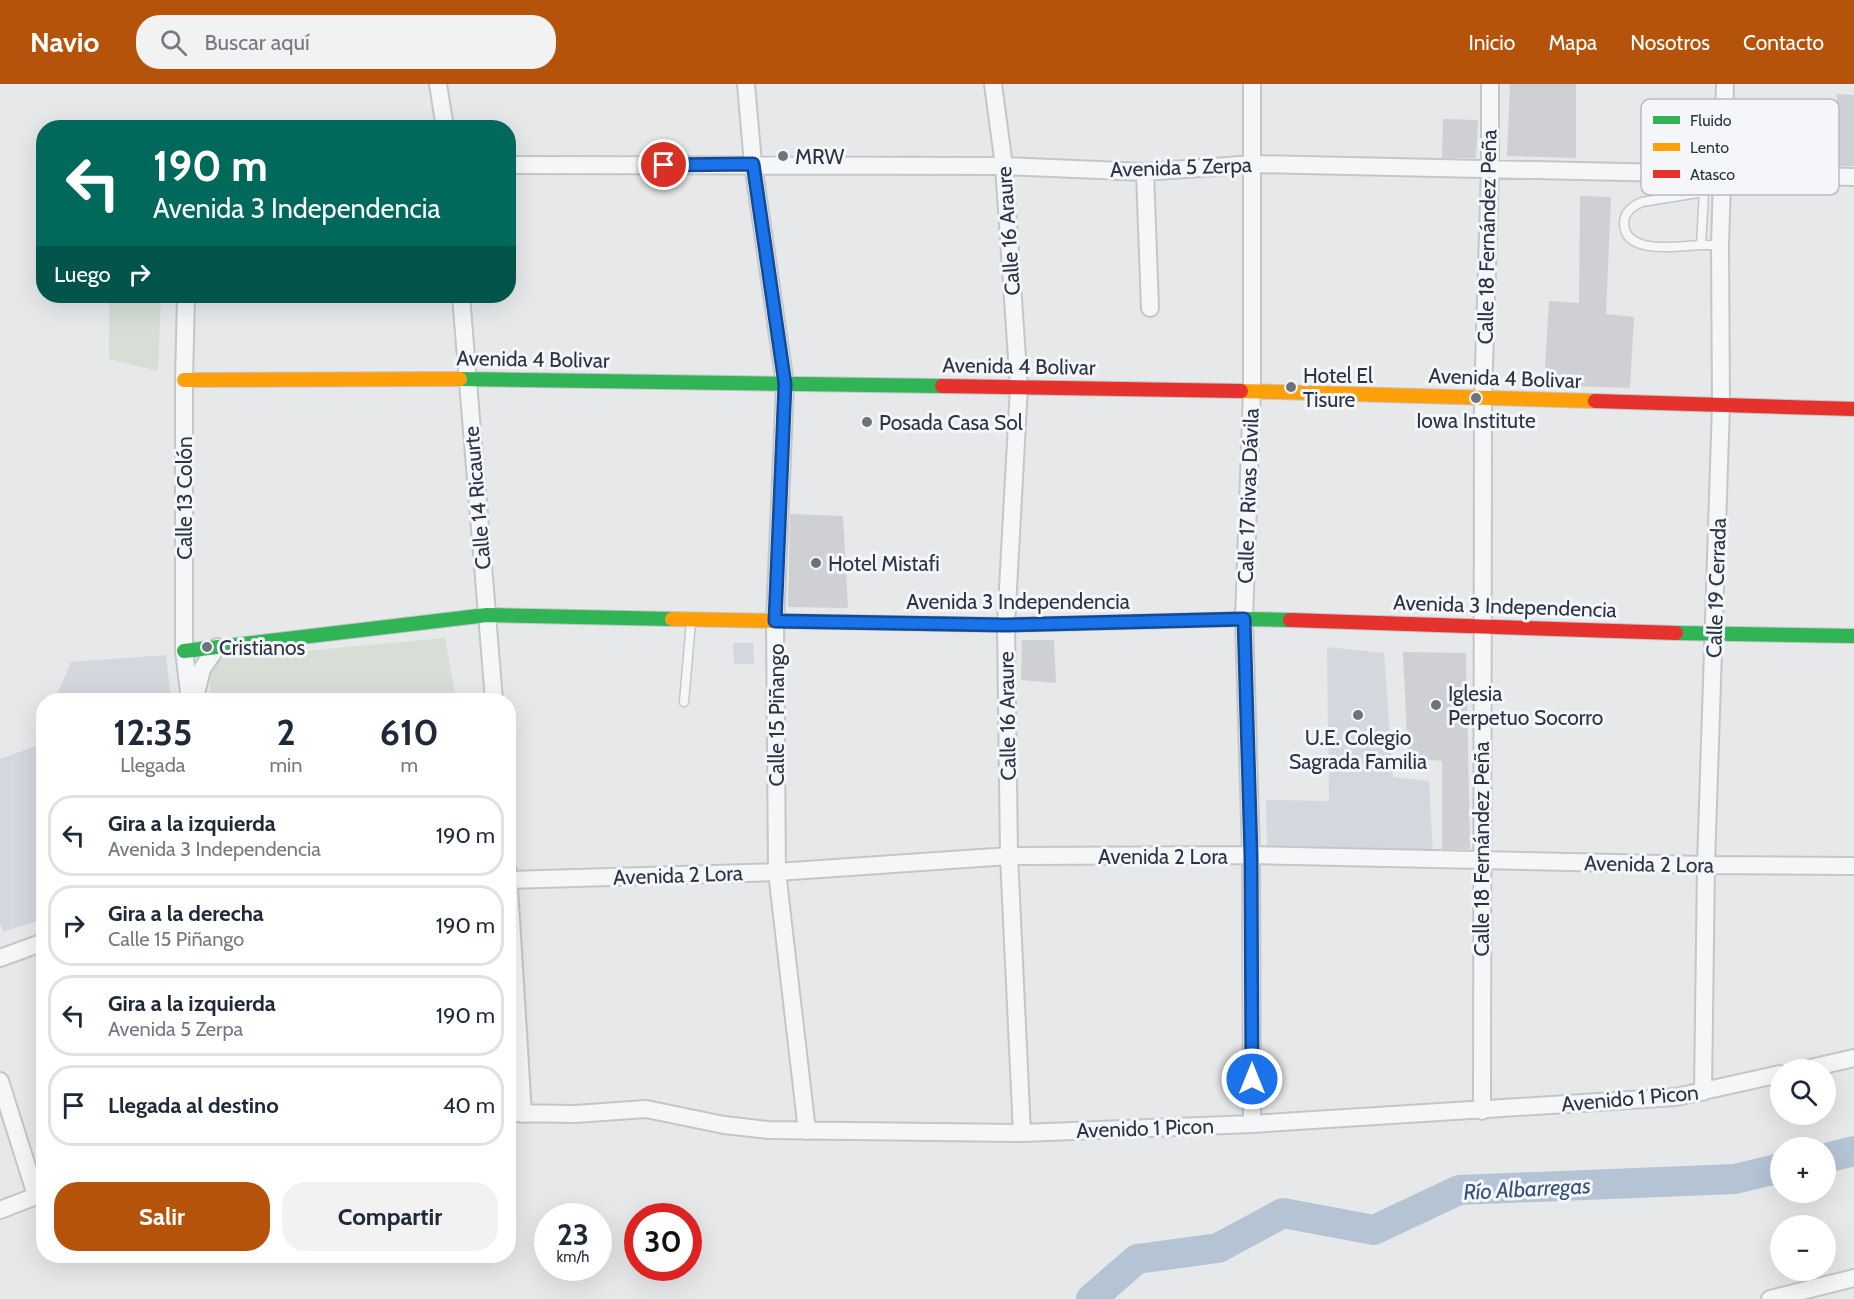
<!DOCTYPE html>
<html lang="es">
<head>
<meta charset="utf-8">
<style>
	body { margin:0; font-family:Cabin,sans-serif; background:#f2f2f3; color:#1f2937; height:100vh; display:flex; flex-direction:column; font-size:22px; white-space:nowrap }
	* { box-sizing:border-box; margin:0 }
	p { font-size:20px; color:#747a83 }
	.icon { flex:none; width:33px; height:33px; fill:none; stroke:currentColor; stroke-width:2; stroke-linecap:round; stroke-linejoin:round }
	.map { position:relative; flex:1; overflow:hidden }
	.side { position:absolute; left:36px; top:609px; width:480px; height:570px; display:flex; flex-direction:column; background:#fff; border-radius:24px; box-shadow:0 6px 24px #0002 }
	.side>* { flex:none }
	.top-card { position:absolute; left:36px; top:36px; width:480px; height:183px; border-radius:24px; box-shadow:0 6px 24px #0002; background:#00695c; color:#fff; overflow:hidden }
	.buttons { position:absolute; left:1770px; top:975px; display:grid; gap:12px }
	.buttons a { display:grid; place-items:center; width:66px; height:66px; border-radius:50%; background:#fff; box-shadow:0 6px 24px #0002; font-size:30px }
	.speed { position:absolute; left:534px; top:1119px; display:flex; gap:12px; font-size:30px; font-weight:700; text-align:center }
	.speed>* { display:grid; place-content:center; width:78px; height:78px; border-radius:50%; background:#fff; box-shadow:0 6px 24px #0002; line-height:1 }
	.speed small { font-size:15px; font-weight:400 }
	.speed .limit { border:9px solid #d22; background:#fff; color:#111 }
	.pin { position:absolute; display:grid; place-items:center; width:51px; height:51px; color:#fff; margin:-26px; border:3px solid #fff; border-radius:50%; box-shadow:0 2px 6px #0007 }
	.me { position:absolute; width:66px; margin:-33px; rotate:0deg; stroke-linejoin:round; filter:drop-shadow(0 0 4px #0008) }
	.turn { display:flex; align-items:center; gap:21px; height:126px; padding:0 18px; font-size:27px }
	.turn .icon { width:78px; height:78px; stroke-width:2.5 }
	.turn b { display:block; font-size:42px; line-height:51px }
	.then { display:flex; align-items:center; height:57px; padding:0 18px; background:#0003; gap:12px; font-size:22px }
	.eta { display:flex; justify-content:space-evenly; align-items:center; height:102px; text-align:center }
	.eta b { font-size:36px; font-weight:700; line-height:42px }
	.button { display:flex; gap:12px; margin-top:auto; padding:12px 18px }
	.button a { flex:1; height:69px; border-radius:24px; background:#b45309; color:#fff; font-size:24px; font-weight:700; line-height:69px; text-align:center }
	.button a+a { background:#f2f2f3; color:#1f2937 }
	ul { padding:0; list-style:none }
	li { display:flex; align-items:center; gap:18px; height:81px; margin:0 12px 9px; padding:0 6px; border:3px solid #e0e1e3; border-radius:24px }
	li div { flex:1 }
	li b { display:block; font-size:22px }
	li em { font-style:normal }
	header { display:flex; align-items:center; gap:36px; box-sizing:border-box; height:84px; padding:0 30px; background:#b45309; color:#fff }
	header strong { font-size:28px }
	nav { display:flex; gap:33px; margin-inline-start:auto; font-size:21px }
	.search { width:420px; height:54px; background:#f2f2f3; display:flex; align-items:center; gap:15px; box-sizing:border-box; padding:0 21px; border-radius:24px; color:#747a83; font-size:22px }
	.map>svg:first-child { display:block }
	.built { fill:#d4d7dd }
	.green { fill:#d6ded6 }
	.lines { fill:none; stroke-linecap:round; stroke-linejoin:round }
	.river { stroke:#b4c4d5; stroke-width:30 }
	.building { fill:#ced0d3 }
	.lane-casing { stroke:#c4c6c8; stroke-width:11 }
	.street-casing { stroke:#c4c6c8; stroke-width:20 }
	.fast-casing { stroke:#c4c6c8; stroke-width:16 }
	.slow-casing { stroke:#c4c6c8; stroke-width:16 }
	.jam-casing { stroke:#c4c6c8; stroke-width:16 }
	.lane { stroke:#f5f6f7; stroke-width:8 }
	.street { stroke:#f5f6f7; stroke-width:16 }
	.fast { stroke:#30b455; stroke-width:14 }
	.slow { stroke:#ff9f0a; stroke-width:14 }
	.jam { stroke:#e5322d; stroke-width:14 }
	.route-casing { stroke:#114b97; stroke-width:15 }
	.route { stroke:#1a73e8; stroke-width:10 }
	.poi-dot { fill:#6c737f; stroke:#f4f6f9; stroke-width:2 }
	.labels { text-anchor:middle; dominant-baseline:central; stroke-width:6; stroke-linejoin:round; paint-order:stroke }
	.poi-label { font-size:21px; fill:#2b3445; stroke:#f4f6f9; text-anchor:start }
	.street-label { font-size:21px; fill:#2b3445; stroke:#f4f6f9 }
	.water-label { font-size:22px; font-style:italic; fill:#34527a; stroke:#f4f6f9 }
	.key { fill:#f4f6f9; stroke:#b8bcc3; stroke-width:1.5 }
	.key-label { font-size:16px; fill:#2b3445 }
</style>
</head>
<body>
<header>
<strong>Navio</strong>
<div class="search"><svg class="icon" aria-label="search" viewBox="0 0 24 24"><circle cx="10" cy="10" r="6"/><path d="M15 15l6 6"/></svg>Buscar aquí</div>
<nav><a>Inicio</a><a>Mapa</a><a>Nosotros</a><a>Contacto</a></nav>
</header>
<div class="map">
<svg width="1854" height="1215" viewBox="0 0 1854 1215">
	<rect width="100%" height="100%" fill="#e6e8ea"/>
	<path class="built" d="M753,559L754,580H734L733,559Z
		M1327,563L1384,569L1393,693L1429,697L1433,770L1267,762L1266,716L1329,717Z
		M166,571L171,616H55L71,578Z
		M43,644V835L3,848L0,839V675L36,662Z"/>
	<path class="green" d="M109,212H161L158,287L109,275Z
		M445,554L456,616H212L207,576Z"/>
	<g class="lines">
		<path class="river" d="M1826,1074L1854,1067
			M1091,1215L1137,1175L1218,1164L1283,1129L1374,1146L1459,1106L1735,1095L1780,1084"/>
	</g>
	<path class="building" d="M1510,0H1576V74L1507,72Z
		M1837,10L1854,11V82H1837Z
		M1443,35L1478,36L1476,74H1442Z
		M1580,112L1611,113L1606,230L1634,233L1630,304L1544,301L1549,217L1579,219Z
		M790,430L843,432L848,524L788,523Z
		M1022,556H1054L1056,599L1021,596Z
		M1403,568L1466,569L1470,765H1442V677L1408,674Z"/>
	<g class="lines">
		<defs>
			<path id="lane" d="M1704,108L1701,161H1720
				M1701,161C1679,162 1623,172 1624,138C1625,127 1633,122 1642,118L1704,108L1722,99
				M684,618L691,538"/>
			<path id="street" d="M438,0L445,44
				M746,0L753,80L785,300L775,537L777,788L807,1047
				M993,0L1004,82L1019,303L1006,541L1009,772L1022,1049
				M1252,0V307L1244,535L1251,771L1252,1040
				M508,81L1004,82L1145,88L1254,80L1854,93
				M1145,88L1150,224
				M186,212L184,296V567L190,616
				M461,212L494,616
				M195,613L202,585L217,563
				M508,787L523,1030
				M508,796L777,788L1009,772L1251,771L1706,781L1854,782
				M0,874L44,858
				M1802,986L1854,974
				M0,997L36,1111
				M1703,1008L1706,781L1721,320L1720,161L1725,0
				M1482,1027L1483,315L1490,84V0
				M508,1029L575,1030L646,1025L724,1041L768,1046L1022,1049L1252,1040L1676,1013L1780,990
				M0,1126L44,1109
				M1770,1215L1854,1194"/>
			<path id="fast" d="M460,295L942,302
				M1004,541L1244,535L1290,536
				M1676,549L1854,552
				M184,567L487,531L672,535"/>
			<path id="slow" d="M184,296L460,295
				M1241,307L1595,317
				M672,535L1004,541"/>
			<path id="jam" d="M942,302L1241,307
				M1595,317L1854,325
				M1290,536L1676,549"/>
		</defs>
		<use href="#lane" class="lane-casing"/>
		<use href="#street" class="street-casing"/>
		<use href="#fast" class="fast-casing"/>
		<use href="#slow" class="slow-casing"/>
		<use href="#jam" class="jam-casing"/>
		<use href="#lane" class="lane"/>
		<use href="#street" class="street"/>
		<use href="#fast" class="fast"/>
		<use href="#slow" class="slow"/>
		<use href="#jam" class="jam"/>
	</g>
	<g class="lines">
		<defs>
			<path id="route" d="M664,81L753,80L785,300L775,537L1006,541L1244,535L1251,771L1252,995"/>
		</defs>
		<use href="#route" class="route-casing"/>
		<use href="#route" class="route"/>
	</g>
	<g class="poi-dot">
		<circle cx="783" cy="72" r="6"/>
		<circle cx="1291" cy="303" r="6"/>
		<circle cx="1476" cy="314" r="6"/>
		<circle cx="867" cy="338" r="6"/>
		<circle cx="816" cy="479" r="6"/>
		<circle cx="207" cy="563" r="6"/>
		<circle cx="1436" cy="621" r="6"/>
		<circle cx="1358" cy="631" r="6"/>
	</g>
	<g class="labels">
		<g class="poi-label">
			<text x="795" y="72">MRW</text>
			<text x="1303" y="291">Hotel El<tspan x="1303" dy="24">Tisure</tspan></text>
			<text x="1476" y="336" text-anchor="middle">Iowa Institute</text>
			<text x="879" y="338">Posada Casa Sol</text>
			<text x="828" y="479">Hotel Mistafi</text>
			<text x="219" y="563">Cristianos</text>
			<text x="1448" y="609">Iglesia<tspan x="1448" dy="24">Perpetuo Socorro</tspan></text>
			<text x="1358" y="653" text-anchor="middle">U.E. Colegio<tspan x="1358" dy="24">Sagrada Familia</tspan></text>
		</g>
		<g class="street-label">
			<text transform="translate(1181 83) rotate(-2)">Avenida 5 Zerpa</text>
			<text transform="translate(1008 147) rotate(-94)">Calle 16 Araure</text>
			<text transform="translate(1487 153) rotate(-89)">Calle 18 Fernández Peña</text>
			<text transform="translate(533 275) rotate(1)">Avenida 4 Bolivar</text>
			<text transform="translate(1019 282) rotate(1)">Avenida 4 Bolivar</text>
			<text transform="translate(1505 294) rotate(2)">Avenida 4 Bolivar</text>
			<text transform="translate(1248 412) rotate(-88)">Calle 17 Rivas Dávila</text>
			<text transform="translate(184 414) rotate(-90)">Calle 13 Colón</text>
			<text transform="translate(477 414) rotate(-95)">Calle 14 Ricaurte</text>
			<text transform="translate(1716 504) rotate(-88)">Calle 19 Cerrada</text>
			<text x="1018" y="517">Avenida 3 Independencia</text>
			<text transform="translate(1505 522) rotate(2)">Avenida 3 Independencia</text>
			<text transform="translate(776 631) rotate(-90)">Calle 15 Piñango</text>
			<text transform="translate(1007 632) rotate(-91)">Calle 16 Araure</text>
			<text transform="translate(1481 765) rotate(-90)">Calle 18 Fernández Peña</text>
			<text x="1163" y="772">Avenida 2 Lora</text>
			<text transform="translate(1649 780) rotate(1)">Avenida 2 Lora</text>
			<text transform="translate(678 791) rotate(-2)">Avenida 2 Lora</text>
			<text transform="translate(1630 1014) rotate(-5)">Avenido 1 Picon</text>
			<text transform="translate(1145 1044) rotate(-2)">Avenido 1 Picon</text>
		</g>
		<g class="water-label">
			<text transform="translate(1527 1105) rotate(-3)">Río Albarregas</text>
		</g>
	</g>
	<rect x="1641" y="15" width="198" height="96" rx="9" class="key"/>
	<rect x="1653" y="32" width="27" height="8" fill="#30b455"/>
	<rect x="1653" y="59" width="27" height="8" fill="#ff9f0a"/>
	<rect x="1653" y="86" width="27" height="8" fill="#e5322d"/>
	<g class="key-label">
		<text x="1690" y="42">Fluido</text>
		<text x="1690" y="69">Lento</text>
		<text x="1690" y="96">Atasco</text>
	</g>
</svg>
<div class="buttons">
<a><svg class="icon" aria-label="search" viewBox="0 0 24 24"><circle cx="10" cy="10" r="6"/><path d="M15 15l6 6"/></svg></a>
<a>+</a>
<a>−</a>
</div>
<div class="speed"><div>23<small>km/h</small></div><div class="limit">30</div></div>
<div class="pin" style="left:664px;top:81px;background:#d93025"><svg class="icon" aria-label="arrive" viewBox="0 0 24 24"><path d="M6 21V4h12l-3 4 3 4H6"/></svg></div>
<svg class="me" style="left:1252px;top:995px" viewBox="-20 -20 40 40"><circle r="17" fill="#1a73e8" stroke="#fff" stroke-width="3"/><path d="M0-11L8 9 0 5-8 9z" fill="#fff"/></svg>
<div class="top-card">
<div class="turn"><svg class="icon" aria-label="left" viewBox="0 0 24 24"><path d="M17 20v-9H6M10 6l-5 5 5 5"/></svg><div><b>190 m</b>Avenida 3 Independencia</div></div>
<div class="then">Luego<svg class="icon" aria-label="right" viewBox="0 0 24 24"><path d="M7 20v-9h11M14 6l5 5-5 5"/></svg></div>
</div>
<section class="side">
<div class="eta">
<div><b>12:35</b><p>Llegada</p></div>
<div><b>2</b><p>min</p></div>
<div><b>610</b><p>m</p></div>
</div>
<ul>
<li><svg class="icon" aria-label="left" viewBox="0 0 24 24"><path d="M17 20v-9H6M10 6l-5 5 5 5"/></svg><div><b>Gira a la izquierda</b><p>Avenida 3 Independencia</p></div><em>190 m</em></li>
<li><svg class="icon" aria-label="right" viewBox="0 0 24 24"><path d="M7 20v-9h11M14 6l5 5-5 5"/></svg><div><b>Gira a la derecha</b><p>Calle 15 Piñango</p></div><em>190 m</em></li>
<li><svg class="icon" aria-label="left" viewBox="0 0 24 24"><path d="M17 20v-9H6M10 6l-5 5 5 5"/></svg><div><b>Gira a la izquierda</b><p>Avenida 5 Zerpa</p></div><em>190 m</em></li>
<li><svg class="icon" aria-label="arrive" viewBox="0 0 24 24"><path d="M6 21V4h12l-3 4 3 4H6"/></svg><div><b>Llegada al destino</b></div><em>40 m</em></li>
</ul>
<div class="button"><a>Salir</a><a>Compartir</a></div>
</section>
</div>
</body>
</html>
